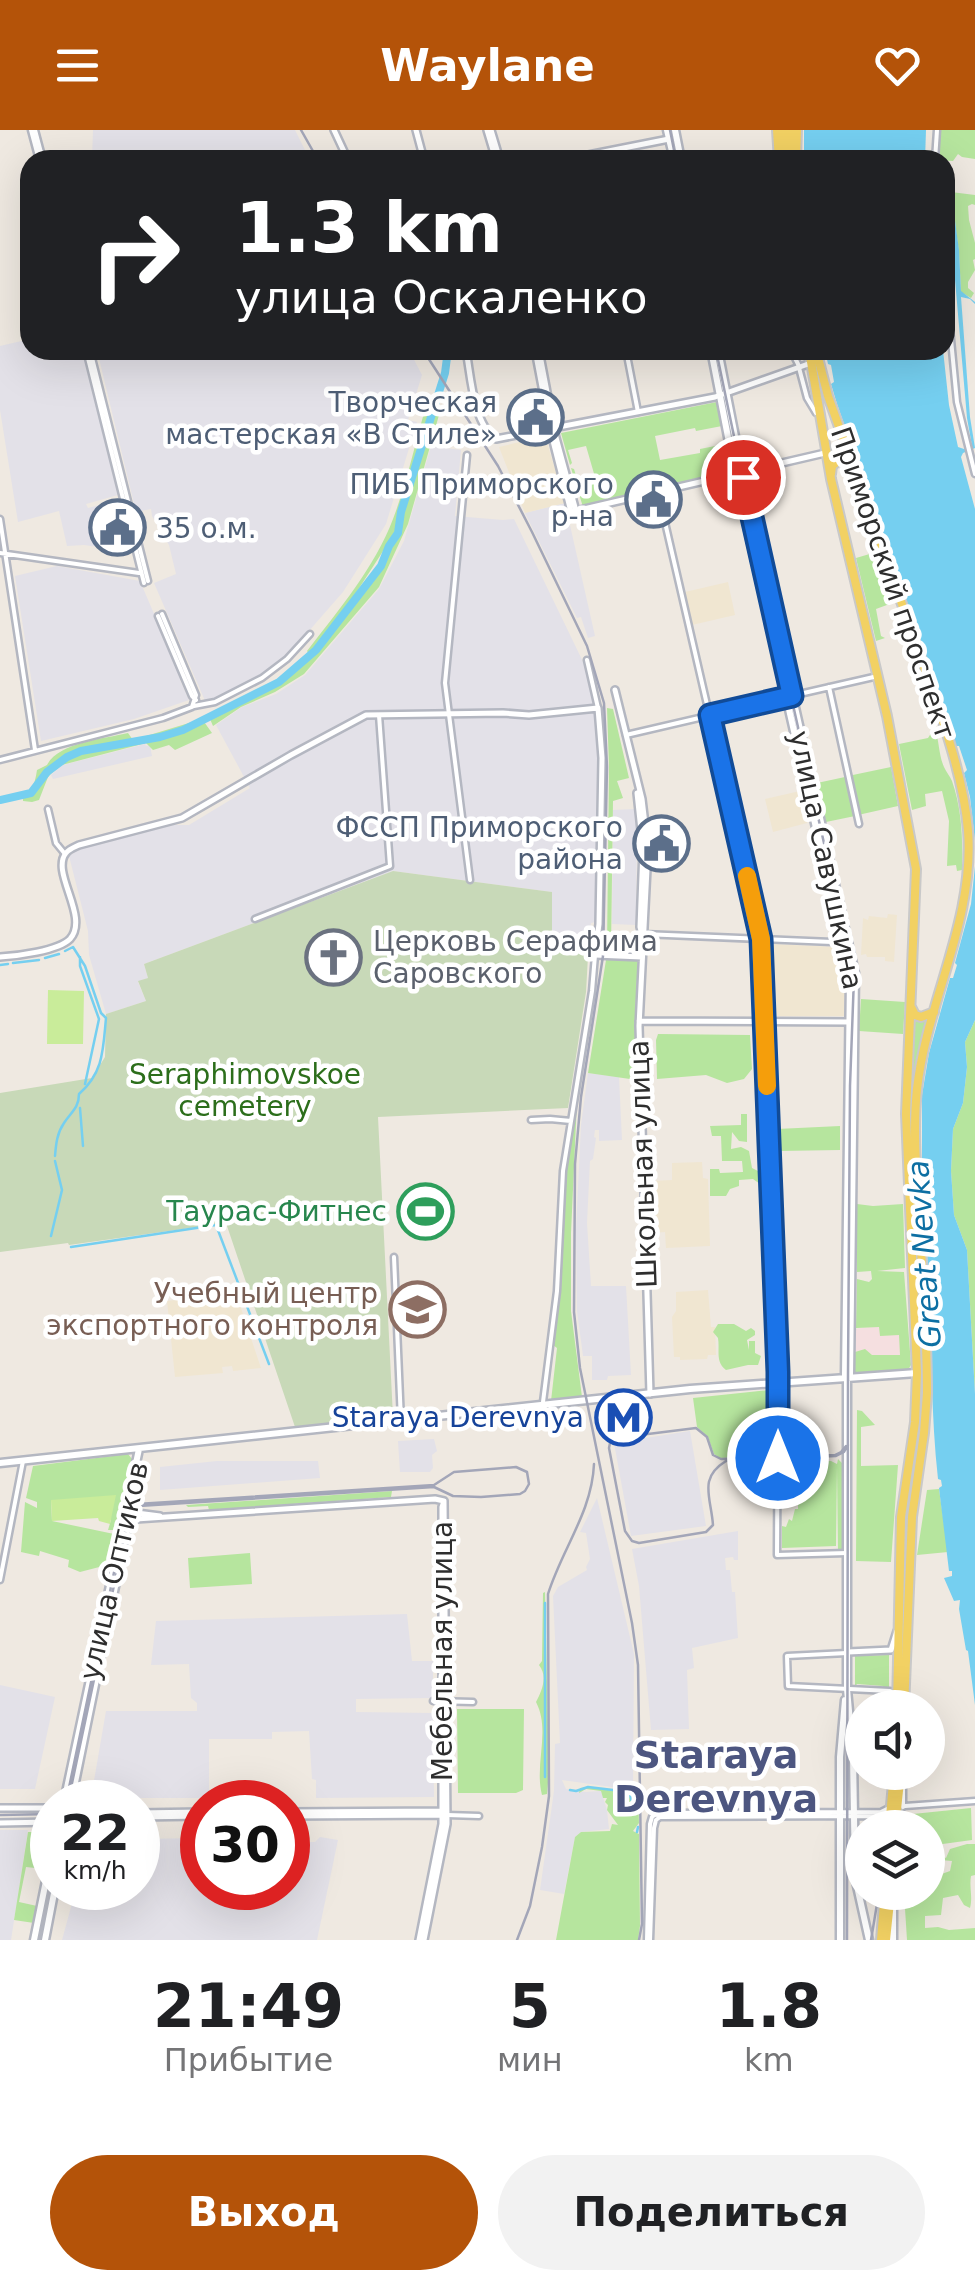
<!DOCTYPE html>
<html lang="ru">
<head>
<meta charset="utf-8">
<style>
	body { margin:0; font-family:"DejaVu Sans",sans-serif; background:#f2f2f2; color:#202124; height:100vh; display:flex; flex-direction:column; font-size:38px; white-space:nowrap }
	* { box-sizing:border-box; margin:0 }
	p { font-size:32px; color:#757577 }
	.icon { flex:none; width:55px; height:55px; fill:none; stroke:currentColor; stroke-width:2; stroke-linecap:round; stroke-linejoin:round }
	.map { position:relative; height:1810px; overflow:hidden }
	.drawer { display:flex; flex-direction:column; background:#fff; flex:1 }
	.drawer>* { flex:none }
	.top-card { position:absolute; left:20px; top:20px; width:935px; height:210px; border-radius:30px; box-shadow:0 10px 40px #0002; background:#202124; color:#fff; overflow:hidden }
	.controls { position:absolute; left:845px; top:1560px; display:grid; gap:20px }
	.controls a { display:grid; place-items:center; width:100px; height:100px; border-radius:50%; background:#fff; box-shadow:0 10px 40px #0002; font-size:50px }
	.speed { position:absolute; left:30px; top:1650px; display:flex; gap:20px; font-size:50px; font-weight:700; text-align:center }
	.speed>* { display:grid; place-content:center; width:130px; height:130px; border-radius:50%; background:#fff; box-shadow:0 10px 40px #0002; line-height:1 }
	.speed small { font-size:25px; font-weight:400 }
	.speed .limit { border:15px solid #d22; background:#fff; color:#111 }
	.pin { position:absolute; display:grid; place-items:center; width:85px; height:85px; color:#fff; margin:-42px; border:5px solid #fff; border-radius:50%; box-shadow:0 2px 10px #0007 }
	.me { position:absolute; width:110px; margin:-55px; rotate:0deg; stroke-linejoin:round; filter:drop-shadow(0 0 8px #0008) }
	.turn { display:flex; align-items:center; gap:35px; height:210px; padding:0 50px; font-size:45px }
	.turn .icon { width:130px; height:130px; stroke-width:2.5 }
	.turn b { display:block; font-size:70px; line-height:85px }
	.eta { display:flex; justify-content:space-evenly; align-items:center; height:170px; text-align:center }
	.eta b { font-size:60px; font-weight:700; line-height:70px }
	.action { display:flex; gap:20px; margin-top:auto; padding:20px 50px }
	.action a { flex:1; height:115px; border-radius:60px; background:#b45309; color:#fff; font-size:40px; font-weight:700; line-height:115px; text-align:center }
	.action a+a { background:#f2f2f2; color:#202124 }
	header { display:flex; justify-content:space-between; align-items:center; height:130px; padding:0 50px; background:#b45309; color:#fff; font-size:45px; font-weight:700 }
	.map>svg:first-child { display:block }
	.industrial { fill:#e3e1e8 }
	.education { fill:#f0e6d1 }
	.medical { fill:#f5dfe0 }
	.green { fill:#b6e59e }
	.cemetery { fill:#c8d9b8 }
	.pitch { fill:#c9ec9a }
	.water { fill:#75cff0 }
	.lines { fill:none; stroke-linecap:round; stroke-linejoin:round }
	.stream { stroke:#75cff0; stroke-width:2.5 }
	.river { stroke:#75cff0; stroke-width:8 }
	.minor-casing { stroke:#b4b7c1; stroke-width:9 }
	.tertiary-casing { stroke:#b4b7c1; stroke-width:10 }
	.secondary-casing { stroke:#b4b7c1; stroke-width:11 }
	.primary-casing { stroke:#c9c9c9; stroke-width:12 }
	.minor { stroke:#fff; stroke-width:4 }
	.tertiary { stroke:#fff; stroke-width:5 }
	.secondary { stroke:#fff; stroke-width:6 }
	.primary { stroke:#f2d163; stroke-width:8 }
	.tram { stroke:#a3a6b8; stroke-width:2.5 }
	.rail { stroke:#a3a6b8; stroke-width:2.5 }
	.route-casing { stroke:#114b97; stroke-width:25 }
	.route { stroke:#1a73e8; stroke-width:18 }
	.slow { stroke:#f59e0b; stroke-width:18 }
	.labels { text-anchor:middle; dominant-baseline:central; stroke-width:9; stroke-linejoin:round; paint-order:stroke }
	.service-label { font-size:28px; fill:#4e5e75; stroke:#fff; text-anchor:end }
	.street-label { font-size:28px; fill:#2e2e2e; stroke:#fff }
	.worship-label { font-size:28px; fill:#5b616d; stroke:#fff; text-anchor:start }
	.park-label { font-size:28px; fill:#2c6e1b; stroke:#fff }
	.leisure-label { font-size:28px; fill:#27864d; stroke:#fff; text-anchor:end }
	.education-label { font-size:28px; fill:#785e54; stroke:#fff; text-anchor:end }
	.transit-label { font-size:28px; fill:#164399; stroke:#fff; text-anchor:end }
	.water-label { font-size:30px; font-style:italic; fill:#0d6fa3; stroke:#fff }
	.district-label { font-size:38px; font-weight:bold; fill:#4d5680; stroke:#fff }
</style>
</head>
<body>
<header><svg class="icon" aria-label="menu" viewBox="0 0 24 24"><path d="M4 6h16M4 12h16M4 18h16"/></svg>Waylane<svg class="icon" aria-label="heart" viewBox="0 0 24 24"><path d="M12 20l-8-8c-3-5 5-10 8-4 3-6 11-1 8 4z"/></svg></header>
<div class="map">
<svg width="975" height="1810" viewBox="0 0 975 1810">
	<rect width="100%" height="100%" fill="#efe9e1"/>
	<path class="industrial" d="M93,0H295L310,30H92Z
		M30,209V220H83L118,365L86,374L88,378L118,370L120,382L115,384L121,408L116,411L118,420L84,415L67,416L59,381L18,392L0,280V216Z
		M97,220H409L422,245L408,290L417,292L386,394L343,462L287,526L254,551L212,572L206,573L154,453L176,444L169,415L152,386L151,379L136,382Z
		M431,316L461,320L455,386L503,390L514,389L587,540L595,572L599,631L595,792L591,793L589,808L552,807V762L393,741L144,834L148,848L138,852L146,871L106,884L89,825L88,801L69,726L80,718L173,695H189L250,658L216,595L242,577L276,564L305,545L379,459L404,411Z
		M565,373L595,506L588,508L581,487L577,488L525,383Z
		M57,436L140,451L182,549L180,550L189,570L134,589L41,611L15,446Z
		M145,614L146,616L150,615L152,626L53,649L51,645L63,635Z
		M635,679L637,700L636,795L612,794L613,680Z
		M588,943L619,947L622,1010L599,1011V1000H595L594,1007L596,1008L593,1029L590,1031L587,1093L591,1156H626L631,1245L608,1246L607,1250H592V1226H583L577,1181L576,1100L581,995Z
		M690,1301L706,1396L631,1406L614,1313Z
		M434,1309L437,1321L432,1325L433,1338L430,1342H400L398,1311Z
		M217,1331H318L320,1348L160,1360V1337Z
		M597,1368L634,1524L633,1660L562,1650L566,1659L585,1662L601,1661L607,1680L609,1699L581,1702L575,1707L564,1764L540,1760L554,1661L555,1614L560,1613L553,1466L558,1457L587,1440L586,1437L590,1429L586,1403L580,1402Z
		M738,1401V1430H734L733,1427L725,1428L726,1440H730L732,1462H735L738,1508L692,1518L694,1538L687,1540L689,1599L651,1600L639,1456L632,1419Z
		M407,1484L412,1531H433V1568L356,1569V1582L433,1583L434,1667L316,1668V1650L312,1649L309,1601L272,1602V1609H209V1668H91L106,1581H197V1573L191,1568L189,1534L151,1535L156,1491Z
		M0,1555L55,1567L35,1659H0Z
		M0,1700H28L11,1810H0Z
		M320,1707L338,1710L317,1810H62L74,1766L73,1758L75,1766H114L115,1758H138V1709L202,1708V1758H288V1712H315Z"/>
	<path class="education" d="M541,307L546,309L565,373L525,383L499,317Z
		M728,452L735,485L692,495L685,462Z
		M800,661L807,693L773,702L765,669Z
		M888,784L897,785L894,832L885,831V827H867L866,824L861,825L863,788L868,790L869,786L887,788Z
		M770,814L838,817L845,848L844,886H770Z
		M702,1032L703,1048L708,1049L710,1116L666,1118L665,1102L653,1103L652,1051L672,1050V1033Z
		M708,1160L711,1197H715L716,1225H708L707,1229L680,1230V1227H674L672,1187L676,1181V1162Z
		M236,1163L261,1238L233,1241L232,1236L222,1237L223,1243L175,1247L167,1171Z"/>
	<path class="medical" d="M869,1197H907L910,1241L855,1243L856,1199Z"/>
	<path class="green" d="M939,0H975V29L962,27L958,24L953,31L936,30Z
		M951,62L975,65V75L972,74L968,76L969,90L975,113V129L973,130L975,140L968,152V158L974,163L971,168L961,162L959,122Z
		M717,272L722,296L696,301L695,298L655,306L660,330L700,323V319L725,314L730,340L675,354L728,342V344L666,358L665,355L664,359L654,361L653,358V362L617,370L615,367L614,370L583,377L571,338L574,339L578,352L595,347L586,316L568,320L572,333L570,335L561,303Z
		M424,283L430,284L398,383L396,401L343,483L309,524L307,521C338,481 375,437 393,389C406,355 414,318 424,283Z
		M434,285H439L408,394L379,457L304,544L275,562L241,577L213,596L210,589L279,553L303,534L316,522L344,489L382,438L390,417L400,403L402,382Z
		M870,399L895,472L876,479L881,506L885,508L876,511L856,428L873,423L866,401Z
		M607,578L613,579L629,648L617,651L623,668L613,671L611,819H607L609,637Z
		M202,589L212,603L175,620L169,615L153,620L146,613L58,636L48,647L39,670L32,672L23,671V664L31,662C34,655 36,647 37,640L47,635C59,612 104,609 128,603L133,610Z
		M935,597C939,611 939,626 944,637C946,642 950,646 952,651C962,679 963,711 962,740L957,741L956,735L947,736L949,691L942,661L925,664L926,676L912,680L899,614L928,608Z
		M891,637L898,676L858,685L848,646Z
		M845,647L855,686L826,692L817,653Z
		M606,830H638L635,887L637,953H633L630,949L588,943Z
		M861,869L905,872L903,904L859,901Z
		M916,889L928,891L912,1010L924,1249L920,1303L908,1387L905,1474H903L906,1387L917,1302L921,1249L910,1011L913,901Z
		M975,890V1264L967,1120L954,1085L951,1041L953,999L963,973L967,937L965,912Z
		M658,904L750,905L752,939L744,949L727,953L706,945L657,949L656,910Z
		M577,971L571,1103V1181L582,1267L551,1271L557,1218L553,1215L561,1136L562,1068Z
		M741,984H747V1012L739,1011L732,1002L731,1019L741,1017L749,1021L752,1038L758,1041L765,1042L766,1065H762L760,1054L753,1049L739,1050V1056L730,1059L726,1066H710V1039H719L720,1043L743,1042L742,1031H722L721,1006H712L710,996L741,995Z
		M840,996V1020L779,1021L777,999Z
		M857,1074L873,1076L903,1074L905,1138L877,1141L904,1142L911,1235L908,1240L855,1243V1240H852V1221H854L855,1226V1222L865,1219L872,1225H900L899,1205L880,1206L879,1197L856,1198L857,1149L869,1152L872,1149L871,1141L857,1142Z
		M718,1194H734L746,1201L751,1198L755,1201V1205L747,1210L749,1220V1211H755V1223L761,1226L758,1235H748L726,1240C715,1232 720,1220 718,1208L713,1202Z
		M770,1260L771,1326L720,1328L714,1324L708,1307L697,1297L693,1268Z
		M857,1280L862,1281L875,1295L861,1297V1336L898,1335L891,1432L856,1431Z
		M128,1324L132,1329L114,1400H108L111,1390L104,1367L51,1371L52,1391L114,1404L107,1435L80,1442L68,1437L69,1430L40,1421L39,1426L21,1422L25,1372L37,1378V1372L26,1368L33,1336Z
		M838,1329L843,1334L842,1421H838L837,1337L836,1416L782,1418V1396L786,1397L789,1389L792,1391L795,1379H798V1357L787,1351L786,1343L795,1333L831,1331L837,1334Z
		M939,1359L948,1422L917,1425L927,1360Z
		M392,1361L391,1367L209,1380L208,1376L188,1377L186,1375Z
		M250,1423L252,1454L190,1458L188,1428Z
		M545,1462L549,1642L547,1664L542,1665C534,1634 551,1601 536,1572C542,1561 548,1546 539,1535L542,1531L543,1463Z
		M889,1525V1559H884L883,1556L857,1554L855,1557V1526Z
		M457,1579H524L523,1660L516,1663H458Z
		M587,1657L628,1663L638,1660L639,1693L633,1701L639,1704L640,1796L638,1810H556L575,1707L581,1702L610,1701L612,1694L618,1695L607,1680L608,1675L605,1672L607,1668H603L601,1661L586,1659L579,1663L580,1658Z
		M971,1678L972,1710L928,1716V1698L911,1697L913,1684Z
		M28,1702H49L50,1707L44,1739L26,1737L19,1772L37,1776L34,1793L14,1790Z
		M967,1714H975V1745L971,1746C969,1757 973,1767 970,1778L964,1775L958,1765L943,1768L941,1785L925,1786V1798L938,1797L949,1800L975,1798V1810H907L904,1763L928,1762V1754L932,1752L936,1746L950,1741L952,1731L940,1730L933,1733L929,1731L928,1733V1726L940,1725L946,1728L950,1719Z"/>
	<path class="cemetery" d="M393,741L552,762V807L589,808L586,862L568,978L378,987L393,1287L295,1297L226,1093L69,1115L68,1113L0,1122V963L92,948L105,927L106,884L146,871L138,851L148,848L144,834Z"/>
	<path class="pitch" d="M48,860L84,861L83,914H47Z
		M116,1365L110,1394L99,1391L98,1388L52,1391L51,1370Z"/>
	<path class="water" d="M804,0H926L925,30H804Z
		M946,46L950,54L959,120L961,161L975,172V174L970,169L961,167L970,287L975,318L963,323L961,327L975,379V711L970,667L964,643L967,640L959,616H955L937,557L837,274L831,254L834,252L831,235L828,234L825,220H943L949,275L958,317L964,319L972,316L967,288Z
		M975,736V890L965,912L967,937L963,973L953,999L951,1041L954,1085L967,1120L975,1264V1575L968,1521L966,1520L959,1479L960,1470L954,1471L944,1448L952,1446V1441H949L939,1358L942,1356L941,1350L938,1349C931,1286 932,1221 928,1157L931,1155L930,1142L928,1141L922,1028V965L929,923L950,848H953L957,835L955,833L971,774Z"/>
	<g class="lines">
		<path class="stream" d="M80,827V836L99,889L85,954
			M45,828L59,824
			M13,833L39,830
			M0,835L8,834
			M80,978L83,1016
			M55,1026C56,1014 57,1003 64,993C71,982 79,978 79,964C104,942 103,919 106,888L101,883L85,836L73,817L65,821
			M51,1106L62,1060L55,1031
			M71,1117L216,1095L269,1234
			M545,1647V1473
			M570,1660L576,1661L588,1657L638,1663
			M630,1665L634,1679
			M637,1702L638,1697"/>
		<path class="river" d="M0,670L31,663L47,642L67,627L81,621L160,607L183,600L279,552L316,520L381,436L389,416L398,403L401,382L445,243L448,220"/>
		<defs>
			<path id="minor" d="M31,0L39,30
				M35,0L43,30
				M935,30L937,0
				M945,147L957,272L975,344
				M86,220L144,453
				M90,220L148,451
				M626,220L638,282
				M791,220L798,234L807,268L816,283
				M467,325L445,553L470,750
				M658,362L761,809L778,1244L777,1425L847,1423
				M0,389L35,620
				M0,423L139,443
				M158,486L192,566L196,570
				M587,530L598,578
				M829,557L859,694
				M795,565L878,546
				M194,576L215,572L262,548L287,529L310,504
				M626,605L785,568
				M0,630L163,588L192,577L196,565L162,484
				M48,679L56,713L65,724
				M255,789L390,736L379,585
				M643,804L832,812L843,810
				M531,990L550,989L571,991
				M394,1127L401,1291
				M543,1272L557,1161L563,1041L592,861L595,825
				M0,1450L23,1331
				M847,1523L787,1526L788,1556L890,1561L896,1567
				M433,1571L473,1572
				M903,1649V1677
				M905,1676L975,1671
				M447,1685L479,1686
				M647,1810L650,1694L652,1687L657,1683L881,1682L887,1679
				M650,1810L654,1698L656,1690L660,1687L879,1686L887,1692"/>
			<path id="tertiary" d="M334,0L348,30
				M416,0L424,30
				M487,0L496,30
				M491,0L500,30
				M563,30L669,9
				M466,220C471,247 473,294 496,309L715,267L811,233
				M535,220L550,299L571,382L825,323
				M539,220L555,304L576,381
				M615,560L642,669L648,719L639,896L650,1264
				M637,663L643,719L640,797L641,801
				M0,827C17,826 58,821 70,809C90,787 50,742 66,723C69,719 75,717 79,715L182,688L291,625L366,585L503,583L529,585L598,578L602,628L599,794L595,825L642,827
				M639,891L851,892
				M129,1382L160,1386
				M128,1387L136,1389L435,1369L444,1371
				M848,1522L891,1520L897,1501
				M0,1678H52
				M288,1682L444,1681
				M138,1683L202,1682
				M288,1686L444,1685
				M138,1687L202,1686
				M0,1693L52,1692
				M419,1810L442,1694V1377L444,1371
				M424,1810L447,1694L444,1371"/>
			<path id="secondary" d="M667,0L674,30
				M675,0L681,30
				M711,220L734,338L850,847L845,1245L847,1248V1559L853,1625L855,1747L869,1810
				M718,220L743,347L855,843L850,1245L847,1248
				M0,1333L690,1259L917,1243
				M64,1672L139,1319
				M71,1672L127,1398L133,1358
				M34,1810L52,1721
				M45,1810L55,1758
				M840,1810V1627L845,1570
				M893,1810V1769"/>
			<path id="primary" d="M777,0L779,30
				M784,0L785,30
				M791,0V30
				M796,30L797,0
				M809,220L831,349L887,586L916,739L906,984L917,1243L915,1292L901,1387L897,1578
				M816,220L828,266C858,350 888,433 917,517C937,573 963,641 968,700C975,791 927,870 917,959C913,997 916,1035 918,1073C922,1136 927,1200 927,1263L924,1303L912,1387L904,1578
				M831,344L832,336L839,330L846,331L850,335
				M911,877L915,885L921,887L934,882
				M889,1698L894,1642
				M895,1698L901,1642
				M881,1810L885,1762
				M886,1810L891,1762"/>
		</defs>
		<use href="#minor" class="minor-casing"/>
		<use href="#tertiary" class="tertiary-casing"/>
		<use href="#secondary" class="secondary-casing"/>
		<use href="#primary" class="primary-casing"/>
		<use href="#minor" class="minor"/>
		<use href="#tertiary" class="tertiary"/>
		<use href="#secondary" class="secondary"/>
		<use href="#primary" class="primary"/>
		<path class="tram" d="M670,0L676,30
			M716,220L750,383L854,847L850,956L848,1245L847,1810
			M846,1316L841,1322L835,1325L721,1329L713,1325L707,1307L696,1298L616,1308L610,1313L609,1318L625,1401L632,1411L639,1413L706,1402L713,1395C711,1367 698,1348 726,1331L836,1326L844,1322L848,1315
			M66,1672L126,1385L129,1379L137,1374L434,1355L454,1342L516,1337L527,1342L529,1354L525,1361L520,1364L481,1367L453,1366L434,1357L139,1376L130,1380L68,1672
			M0,1685L52,1684
			M871,1810L879,1762"/>
		<path class="rail" d="M301,0L318,30
			M423,220L498,336L532,402L587,516L604,573L607,637L603,826L581,967L575,1034L574,1182L580,1238L632,1493L638,1535L642,1794L639,1810
			M517,1810L530,1776L542,1717L549,1666L548,1464C562,1419 592,1382 594,1334"/>
	</g>
	<g class="lines">
		<defs>
			<path id="route" d="M743,347L792,566L710,585L761,809L778,1242V1328"/>
		</defs>
		<use href="#route" class="route-casing"/>
		<use href="#route" class="route"/>
		<path class="slow" d="M747,746L761,809L767,956"/>
	</g>
	<defs>
		<symbol id="civic-ring" viewBox="-11 -11 22 22"><circle r="9.5" fill="#fff" stroke="#5c6f8a" stroke-width="1.5"/><path d="M-.6-6.5H3V-4.5H.6V-3L4-1V1h2V6H-6V1h2V-1L-.6-3ZM-1.2 2.5V6h2.4V2.5Z" fill="#5c6f8a"/></symbol>
		<symbol id="church-ring" viewBox="-11 -11 22 22"><circle r="9.5" fill="#fff" stroke="#6b7280" stroke-width="1.5"/><path d="M-1.2-6h2.4v3.5h3.3v2.4h-3.3V6h-2.4V-.1h-3.3v-2.4h3.3Z" fill="#6b7280"/></symbol>
		<symbol id="stadium-ring" viewBox="-11 -11 22 22"><circle r="9.5" fill="#fff" stroke="#2e9e5b" stroke-width="1.5"/><path d="M0-5a6.5 5 0 1 0 0 10a6.5 5 0 1 0 0-10ZM-3.5-1.8h7v3.6h-7Z" fill="#2e9e5b"/></symbol>
		<symbol id="university-ring" viewBox="-11 -11 22 22"><circle r="9.5" fill="#fff" stroke="#8d6e63" stroke-width="1.5"/><path d="M0-5L7-2L0 1L-7-2ZM-4 1L0 2.5L4 1V4Q0 6-4 4Z" fill="#8d6e63"/></symbol>
		<symbol id="metro-ring" viewBox="-11 -11 22 22"><circle r="9.5" fill="#fff" stroke="#1a4fb4" stroke-width="1.5"/><path d="M-5.5 5V-5H-3L0 0L3-5H5.5V5H3V-.5L0 4L-3-.5V5Z" fill="#1a4fb4"/></symbol>
	</defs>
	<g fill-rule="evenodd">
		<use href="#civic-ring" x="504" y="256" width="63" height="63"/>
		<use href="#civic-ring" x="622" y="338" width="63" height="63"/>
		<use href="#civic-ring" x="86" y="366" width="63" height="63"/>
		<use href="#civic-ring" x="630" y="682" width="63" height="63"/>
		<use href="#church-ring" x="302" y="796" width="63" height="63"/>
		<use href="#stadium-ring" x="394" y="1050" width="63" height="63"/>
		<use href="#university-ring" x="386" y="1148" width="63" height="63"/>
		<use href="#metro-ring" x="592" y="1256" width="63" height="63"/>
	</g>
	<g class="labels">
		<g class="service-label">
			<text x="497" y="272">Творческая<tspan x="497" dy="32">мастерская «В Стиле»</tspan></text>
			<text x="614" y="354">ПИБ Приморского<tspan x="614" dy="32">р-на</tspan></text>
			<text x="156" y="398" text-anchor="start">35 о.м.</text>
			<text x="623" y="697">ФССП Приморского<tspan x="623" dy="32">района</tspan></text>
		</g>
		<g class="street-label">
			<text transform="translate(893 453) rotate(71)">Приморский проспект</text>
			<text transform="translate(826 730) rotate(78)">улица Савушкина</text>
			<text transform="translate(643 1034) rotate(-92)">Школьная улица</text>
			<text transform="translate(114 1441) rotate(-77)">улица Оптиков</text>
			<text transform="translate(442 1521) rotate(-90)">Мебельная улица</text>
		</g>
		<g class="worship-label">
			<text x="373" y="811">Церковь Серафима<tspan x="373" dy="32">Саровского</tspan></text>
		</g>
		<g class="park-label">
			<text x="245" y="944">Seraphimovskoe<tspan x="245" dy="32">cemetery</tspan></text>
		</g>
		<g class="leisure-label">
			<text x="387" y="1081">Таурас-Фитнес</text>
		</g>
		<g class="education-label">
			<text x="378" y="1163">Учебный центр<tspan x="378" dy="32">экспортного контроля</tspan></text>
		</g>
		<g class="transit-label">
			<text x="584" y="1287">Staraya Derevnya</text>
		</g>
		<g class="water-label">
			<text transform="translate(924 1124) rotate(-94)">Great Nevka</text>
		</g>
		<g class="district-label">
			<text x="716" y="1625">Staraya<tspan x="716" dy="44">Derevnya</tspan></text>
		</g>
	</g>
</svg>
<div class="controls">
<a><svg class="icon" aria-label="sound" viewBox="0 0 24 24"><path d="M4 9h4l5-4v14l-5-4H4zM17 9q2 3 0 6"/></svg></a>
<a><svg class="icon" aria-label="layers" viewBox="0 0 24 24"><path d="M12 4l9 5-9 5-9-5zM3 14l9 5 9-5"/></svg></a>
</div>
<div class="speed"><div>22<small>km/h</small></div><div class="limit">30</div></div>
<div class="pin" style="left:743px;top:347px;background:#d93025"><svg class="icon" aria-label="arrive" viewBox="0 0 24 24"><path d="M6 21V4h12l-3 4 3 4H6"/></svg></div>
<svg class="me" style="left:778px;top:1328px" viewBox="-20 -20 40 40"><circle r="17" fill="#1a73e8" stroke="#fff" stroke-width="3"/><path d="M0-11L8 9 0 5-8 9z" fill="#fff"/></svg>
<div class="top-card">
<div class="turn"><svg class="icon" aria-label="right" viewBox="0 0 24 24"><path d="M7 20v-9h11M14 6l5 5-5 5"/></svg><div><b>1.3 km</b>улица Оскаленко</div></div>
</div>
</div>
<section class="drawer">
<div class="eta">
<div><b>21:49</b><p>Прибытие</p></div>
<div><b>5</b><p>мин</p></div>
<div><b>1.8</b><p>km</p></div>
</div>
<div class="action"><a>Выход</a><a>Поделиться</a></div>
</section>
</body>
</html>
